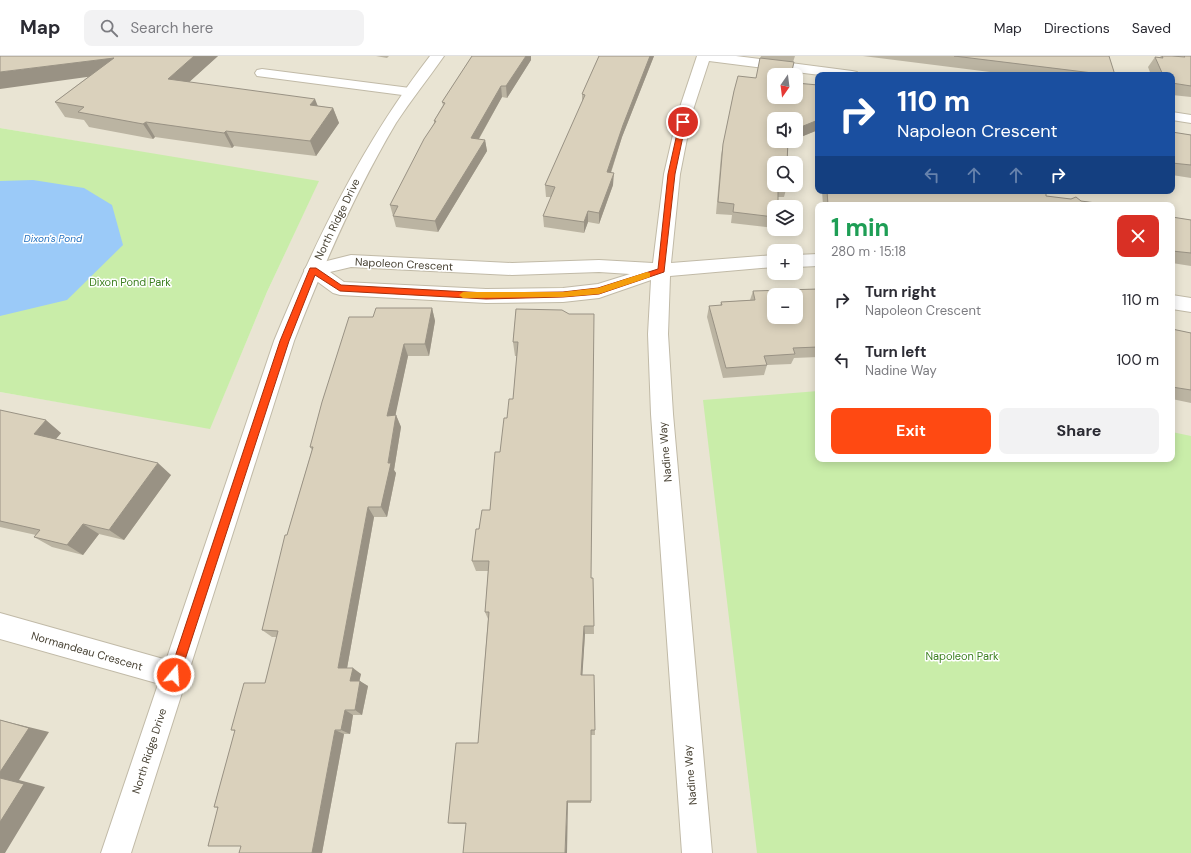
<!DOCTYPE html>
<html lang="en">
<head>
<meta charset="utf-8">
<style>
	body { margin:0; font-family:"DM Sans",sans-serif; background:#f2f2f3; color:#2b2b33; height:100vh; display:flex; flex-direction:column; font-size:15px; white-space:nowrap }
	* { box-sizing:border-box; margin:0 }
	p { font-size:13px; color:#7c7c81 }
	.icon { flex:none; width:22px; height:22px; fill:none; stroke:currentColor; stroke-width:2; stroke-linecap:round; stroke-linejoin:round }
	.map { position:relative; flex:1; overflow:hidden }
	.sheet { position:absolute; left:815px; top:146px; width:360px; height:260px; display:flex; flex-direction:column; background:#fff; border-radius:8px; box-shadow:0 2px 10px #0003 }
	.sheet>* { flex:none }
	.hud { position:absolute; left:815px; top:16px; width:360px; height:122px; border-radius:8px; box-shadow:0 2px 10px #0003; background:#1a4fa0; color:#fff; overflow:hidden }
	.needle { width:26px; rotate:194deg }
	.controls { position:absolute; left:767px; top:12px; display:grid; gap:8px }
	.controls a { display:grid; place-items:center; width:36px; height:36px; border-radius:8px; background:#fff; box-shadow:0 2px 10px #0003; font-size:20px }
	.pin { position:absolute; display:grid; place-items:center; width:34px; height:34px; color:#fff; margin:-17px; border:2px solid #fff; border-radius:50%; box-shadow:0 1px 4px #0007 }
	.me { position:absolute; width:44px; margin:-22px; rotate:18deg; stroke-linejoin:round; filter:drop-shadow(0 0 3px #0008) }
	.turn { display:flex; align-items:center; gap:14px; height:84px; padding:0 16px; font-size:18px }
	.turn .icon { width:52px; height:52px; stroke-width:2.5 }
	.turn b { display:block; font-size:28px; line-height:34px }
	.lanes { display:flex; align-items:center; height:38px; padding:0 16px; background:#0003; justify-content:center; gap:20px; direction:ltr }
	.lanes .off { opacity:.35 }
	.round { display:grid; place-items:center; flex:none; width:42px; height:42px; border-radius:8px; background:#f2f2f3 }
	.overview { display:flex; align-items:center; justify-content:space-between; height:68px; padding:0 16px }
	h1 { font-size:24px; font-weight:700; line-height:30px; color:#1e9e55 }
	.button { display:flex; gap:8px; margin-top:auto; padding:8px 16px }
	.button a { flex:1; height:46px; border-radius:8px; background:#ff4912; color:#fff; font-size:16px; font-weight:700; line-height:46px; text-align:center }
	.button a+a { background:#f2f2f3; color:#2b2b33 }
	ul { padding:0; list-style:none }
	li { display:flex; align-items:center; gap:12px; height:60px; padding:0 16px }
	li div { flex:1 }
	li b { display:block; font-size:15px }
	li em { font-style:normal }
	header { display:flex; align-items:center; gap:24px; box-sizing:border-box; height:56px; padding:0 20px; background:#fff; border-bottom:1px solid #e1e1e2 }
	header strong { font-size:19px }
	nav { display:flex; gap:22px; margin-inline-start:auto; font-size:14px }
	.search { width:280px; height:36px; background:#f2f2f3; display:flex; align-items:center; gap:10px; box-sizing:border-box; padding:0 14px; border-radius:8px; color:#7c7c81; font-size:15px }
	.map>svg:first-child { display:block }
	.residential { fill:#e9e4d3; fill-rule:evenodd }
	.green { fill:#c9eda9 }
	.water { fill:#9bcaf8 }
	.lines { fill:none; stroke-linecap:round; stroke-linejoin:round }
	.minor-casing { stroke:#c1baa7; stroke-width:2 }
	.tertiary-casing { stroke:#c1baa7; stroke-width:2 }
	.minor { fill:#fff; fill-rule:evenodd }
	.tertiary { fill:#fff; fill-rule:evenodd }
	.wall { fill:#bbb4a2 }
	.shaded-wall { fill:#999284 }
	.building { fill:#dad1bc; stroke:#999284; fill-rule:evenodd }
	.route { fill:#ff4912; stroke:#a62f0c }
	.slow { fill:#f59e0b }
	.labels { text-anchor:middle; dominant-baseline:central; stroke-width:3; stroke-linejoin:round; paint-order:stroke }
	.far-water-label { font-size:10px; font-style:italic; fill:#2270bf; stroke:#fff }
	.street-label { font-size:11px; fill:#484234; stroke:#fff }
	.park-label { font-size:11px; fill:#3d8021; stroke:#fff }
</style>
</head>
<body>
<header>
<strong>Map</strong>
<div class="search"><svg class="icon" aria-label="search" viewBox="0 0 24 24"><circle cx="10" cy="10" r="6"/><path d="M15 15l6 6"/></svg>Search here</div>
<nav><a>Map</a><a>Directions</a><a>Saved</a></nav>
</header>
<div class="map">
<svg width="1191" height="797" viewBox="0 0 1191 797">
	<rect width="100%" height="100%" fill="#f4f1e5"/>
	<path class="residential" d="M0,0H1191V797H0V336L210,372L267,236L318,126L0,72ZM774,19H796V41H774ZM818,19H1172V135H818ZM774,63H796V85H774ZM774,107H796V129H774ZM818,149H1172V403H818ZM774,151H796V173H774ZM774,195H796V217H774ZM774,239H796V261H774Z"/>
	<path class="green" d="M0,72L319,125L267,236L210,373L0,336Z
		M818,335V403H1172V376L1191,380V797H757L703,344Z"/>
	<path class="water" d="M33,124L84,132L112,149L123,189L67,244L0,260V125Z"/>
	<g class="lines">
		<defs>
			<path id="minor" d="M697,0H736L852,15L857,16L859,19H820L709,5L692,57L680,118L671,207L774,199V211L670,220L668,278L673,358L712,797H682L651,358L648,278L651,224L599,242L563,246L486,247L340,239L333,237L307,218L304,214L307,210L351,199L512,207L599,204L653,207L664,118L678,57ZM351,211L512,219L599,216L630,218L598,228L563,232L486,233L344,226L330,216Z
				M262,13L410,32L415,33L417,36L415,39L410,40L257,20L255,17L257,14Z
				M1172,56L1191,59V67L1172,64Z
				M818,198V210L796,211V199Z
				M1172,239L1191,242V256L1172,253Z
				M0,557L174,606L183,610L187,619L183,628L174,632L0,583Z"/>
			<path id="tertiary" d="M430,0H444C428,23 411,44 396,67C355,136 323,210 294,285L131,797H101L274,285C316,183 363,87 430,0Z"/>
		</defs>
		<use href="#minor" class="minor-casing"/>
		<use href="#tertiary" class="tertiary-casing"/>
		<use href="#minor" class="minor"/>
		<use href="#tertiary" class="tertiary"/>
	</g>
	<path class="wall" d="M0,0H218L189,26L318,50L333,52L339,67L316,100L234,90L232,92L155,81L153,83L89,71L84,64L65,61L55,46L88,21Z
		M376,0H389L387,2Z
		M472,0H531V4L507,42L502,41L479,83L485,84L487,95L438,176L396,171L390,149L434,67V65L443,49L442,46Z
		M599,0H654L622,81L611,117L613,129L599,168L588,166L584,177L544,171L543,160L551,141H546L545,129L582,47V38Z
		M761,0H795L793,6L774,41L818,29V74L788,86L787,130L784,141H778L774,151V172L731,167L732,159L716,158L721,99L734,35L756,22Z
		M863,0H1109L1115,19H1014Z
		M1161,0H1191V41L1172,39V19H1151L1148,11L1155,1H1160Z
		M1172,76L1191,79V122L1172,119Z
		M822,135H1005L1010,136V135H1043L1046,140L1111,149H823Z
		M1172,161L1191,164V210L1172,207Z
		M818,233V301L794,302L791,308L767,309L764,319L723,322L707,261L709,250H720L721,246L750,244L753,235Z
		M432,252L435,265L429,300H408L395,359H396L401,371L394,414L396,417L387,461H374L347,612L361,618L359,625L368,630L362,659H353L350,678H344L322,797H239L241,790H208L218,752L214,751L235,675L231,674L265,627L277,581H272L262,574L287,479L312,394L310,391L373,261Z
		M516,253L591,522H593L594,578H585L582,619H594L595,679H591V747H568L465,768H454L448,767L478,687L488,563L485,556L488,515H476L472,505L479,473L490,454L500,396L507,362L513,343L517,300H515L513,286Z
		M1172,273L1191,277V347L1172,343Z
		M0,354L61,377L56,383L171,419L124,484L99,478L83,499L52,491L34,481L36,479L0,471Z"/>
	<path class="shaded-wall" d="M194,0H218L176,38L168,23Z
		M526,0H531V4L507,42L506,30Z
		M650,0H654L622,81L607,128V116L623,69Z
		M114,2L123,16L0,33V16Z
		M501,30L502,41L473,93L471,82Z
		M315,43L321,58L310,49Z
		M333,52L339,67L316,100L310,85Z
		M818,64V74L796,83V73Z
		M146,66L155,81L153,83L143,68Z
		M226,75L234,90L232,92L224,77Z
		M485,84L487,95L438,176L435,165Z
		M614,117L613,129L599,168V157Z
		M588,155V166L584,177V166Z
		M432,252L435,265L429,300L425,288Z
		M404,288L408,300L393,371L387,360Z
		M396,359L401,371L394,414L396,417L387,461L381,451Z
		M46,364L61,377L50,390L34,378Z
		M158,407L171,419L124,484L109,474Z
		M368,451L374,461L346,618L338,612Z
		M83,468L99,478L83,499L67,489Z
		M584,570L585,578L582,626L581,619Z
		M353,612L361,618L358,631L350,625Z
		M360,625L368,630L362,659L355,654Z
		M345,654L353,659L350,678L341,674Z
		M0,664L49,676L19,724L45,731L5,797H0Z
		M335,674L344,678L322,797H312Z
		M567,745L568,747L567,797H565Z"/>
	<path class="building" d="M0,0H194L168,23L315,43L310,49L333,52L310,85L226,75L224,77L146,66L143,68L78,56L84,51L55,46L114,2L0,16Z
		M472,0H526L506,30H501L471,82L485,84L435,165L393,160L398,150L390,149L424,83L436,65H434L445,47L442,46Z
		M599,0H650L623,69L607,116L614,117L599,157L588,155L584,166L543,160L555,131L545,129L585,39L582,38Z
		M954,0H1109L1115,19H1109Z
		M1162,0H1172L1185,1L1184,0H1191V30L1172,27V19H1163L1155,1L1163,2Z
		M760,2L794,6L791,19H774V41H796V27L818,29V64L796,73V63H774V85H788L787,107H774V129H787V130L778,129V151H774V161L733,156L734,148L718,146L723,88L734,35L738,20L756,22Z
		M1172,76L1191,79V109L1172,107Z
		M827,135H1005L1014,136V135H1046V140L1071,143L1076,141L1081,145L1111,149H828Z
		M1172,161L1191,164V197L1172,195Z
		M818,233V291L793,292L795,298L764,300L767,309L726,312L709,250L722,249L721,246L755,244L753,235ZM774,239H796V261H774Z
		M376,252H432L425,288H404L387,360L396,359L388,407H391L381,451H368L338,612H353L350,625H360L355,654H345L341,674H335L312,797H239L241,790H208L218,751H214L235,674H231L244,627H265L278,575L262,574L285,479H287L313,391H310L322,346L349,261H373Z
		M516,253L562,254L569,258H594L591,522H593L594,570H584L581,619H594L595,674H591V745H567L565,797H463L466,767H448L456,687H478L489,556H485L489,505H472L476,473H479L482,454H490L495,396H500L504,362H507L509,343H513L518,286H513Z
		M1172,273L1191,277V334L1172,331Z
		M0,354L46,364L34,378L158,407L109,474L83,468L67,489L34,481L40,474L0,465Z
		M0,664L29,672L0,716Z
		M0,722L24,728L0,766Z"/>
	<path class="route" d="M680,64L686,66L675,118L664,216L599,238L563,241L486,243L340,235L315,219L289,285L180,619L178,623L174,625L170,623L169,619L280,285L310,212H316L341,229L486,237L563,236L598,232L658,213L668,118Z"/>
	<path class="slow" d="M647,216L650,217V221L599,238L563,241L463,242L459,239L463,236H563L598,232Z"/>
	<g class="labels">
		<g class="far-water-label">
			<text x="53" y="182">Dixon's Pond</text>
		</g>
		<g class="street-label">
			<text transform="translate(337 163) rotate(-64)">North Ridge Drive</text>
			<text transform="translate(404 208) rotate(3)">Napoleon Crescent</text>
			<text transform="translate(665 396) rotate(-95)">Nadine Way</text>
			<text transform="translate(87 595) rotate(16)">Normandeau Crescent</text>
			<text transform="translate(149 695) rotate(-72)">North Ridge Drive</text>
			<text transform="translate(690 719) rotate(-95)">Nadine Way</text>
		</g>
		<g class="park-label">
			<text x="130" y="226">Dixon Pond Park</text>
			<text x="962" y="600">Napoleon Park</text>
		</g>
	</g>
</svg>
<div class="controls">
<a><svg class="needle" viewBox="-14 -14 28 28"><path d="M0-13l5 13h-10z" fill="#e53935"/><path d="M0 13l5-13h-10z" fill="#7c7c81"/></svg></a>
<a><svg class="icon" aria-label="sound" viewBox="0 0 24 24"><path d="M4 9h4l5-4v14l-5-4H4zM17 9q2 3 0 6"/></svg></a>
<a><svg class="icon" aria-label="search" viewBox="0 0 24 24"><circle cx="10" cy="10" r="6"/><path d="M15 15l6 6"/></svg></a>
<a><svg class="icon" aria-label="layers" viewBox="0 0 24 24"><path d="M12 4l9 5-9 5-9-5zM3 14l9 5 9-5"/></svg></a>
<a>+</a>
<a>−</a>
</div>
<div class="pin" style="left:683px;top:66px;background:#d93025"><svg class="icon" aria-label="arrive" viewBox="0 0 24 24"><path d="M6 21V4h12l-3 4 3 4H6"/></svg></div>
<svg class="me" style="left:174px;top:619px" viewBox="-20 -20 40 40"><circle r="17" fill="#ff4912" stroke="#fff" stroke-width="3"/><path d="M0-11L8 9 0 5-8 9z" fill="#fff"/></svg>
<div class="hud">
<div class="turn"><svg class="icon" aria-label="right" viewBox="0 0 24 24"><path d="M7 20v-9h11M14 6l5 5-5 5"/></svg><div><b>110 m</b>Napoleon Crescent</div></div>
<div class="lanes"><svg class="icon off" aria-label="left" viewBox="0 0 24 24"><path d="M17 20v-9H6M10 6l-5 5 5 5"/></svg><svg class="icon off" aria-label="ahead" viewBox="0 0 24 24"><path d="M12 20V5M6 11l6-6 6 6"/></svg><svg class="icon off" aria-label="ahead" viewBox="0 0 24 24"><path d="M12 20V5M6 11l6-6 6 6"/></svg><svg class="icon" aria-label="right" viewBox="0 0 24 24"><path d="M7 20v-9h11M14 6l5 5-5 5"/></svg></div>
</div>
<section class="sheet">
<div class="overview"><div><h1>1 min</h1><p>280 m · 15:18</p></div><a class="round" style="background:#d93025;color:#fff"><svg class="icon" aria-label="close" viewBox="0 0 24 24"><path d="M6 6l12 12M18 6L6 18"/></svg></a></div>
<ul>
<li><svg class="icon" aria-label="right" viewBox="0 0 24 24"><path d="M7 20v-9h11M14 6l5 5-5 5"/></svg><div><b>Turn right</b><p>Napoleon Crescent</p></div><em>110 m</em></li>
<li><svg class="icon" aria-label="left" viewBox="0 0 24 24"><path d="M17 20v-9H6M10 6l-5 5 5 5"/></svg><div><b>Turn left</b><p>Nadine Way</p></div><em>100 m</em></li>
</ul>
<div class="button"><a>Exit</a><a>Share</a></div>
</section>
</div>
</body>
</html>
